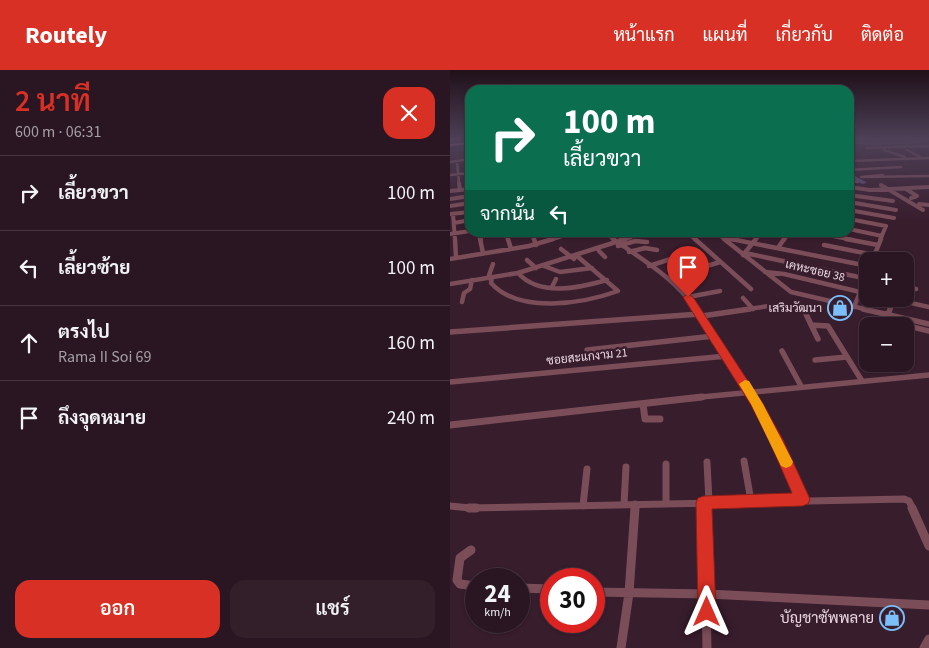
<!DOCTYPE html>
<html lang="th">
<head>
<meta charset="utf-8">
<style>
	body { margin:0; font-family:"Source Sans 3",Sarabun,sans-serif; background:#321f2a; color:#f1f3f6; height:100vh; display:flex; flex-direction:column; font-size:19px; white-space:nowrap }
	* { box-sizing:border-box; margin:0 }
	p { font-size:16px; color:#a59fa5 }
	.icon { flex:none; width:28px; height:28px; fill:none; stroke:currentColor; stroke-width:2; stroke-linecap:round; stroke-linejoin:round }
	.map { position:relative; flex:1; overflow:hidden }
	.panel { display:flex; flex-direction:column; background:#2a1622; width:450px }
	.panel>* { flex:none }
	.banner { position:absolute; left:15px; top:15px; width:389px; height:152px; border-radius:15px; box-shadow:0 1px 4px #0004,0 0 0 1px #463540; background:#0b6e4f; color:#fff; overflow:hidden }
	.buttons { position:absolute; left:409px; top:182px; display:grid; gap:10px }
	.buttons a { display:grid; place-items:center; width:55px; height:55px; border-radius:10px; background:#2a1622; box-shadow:0 1px 4px #0004,0 0 0 1px #463540; font-size:25px }
	.speed { position:absolute; left:15px; top:498px; display:flex; gap:10px; font-size:25px; font-weight:700; text-align:center }
	.speed>* { display:grid; place-content:center; width:65px; height:65px; border-radius:50%; background:#2a1622; box-shadow:0 1px 4px #0004,0 0 0 1px #463540; line-height:1 }
	.speed small { font-size:12px; font-weight:400 }
	.speed .limit { border:8px solid #d22; background:#fff; color:#111 }
	.pin { position:absolute; display:grid; place-items:center; width:42px; height:42px; color:#fff; margin:-51px -21px; border-radius:50% 50% 50% 0; rotate:-45deg; box-shadow:0 0 5px #0007 }
	.pin .icon { rotate:45deg }
	.me { position:absolute; width:55px; margin:-28px; rotate:0deg; stroke-linejoin:round; filter:drop-shadow(0 0 4px #0008) }
	.turn { display:flex; align-items:center; gap:18px; height:105px; padding:0 15px; font-size:22px }
	.turn .icon { width:65px; height:65px; stroke-width:2.5 }
	.turn b { display:block; font-size:35px; line-height:42px }
	.then { display:flex; align-items:center; height:48px; padding:0 15px; background:#0003; gap:10px; font-size:19px }
	.round { display:grid; place-items:center; flex:none; width:52px; height:52px; border-radius:15px; background:#321f2a }
	.summary { display:flex; align-items:center; justify-content:space-between; height:85px; padding:0 15px }
	h1 { font-size:30px; font-weight:600; line-height:38px; color:#d93025 }
	.action { display:flex; gap:10px; margin-top:auto; padding:10px 15px }
	.action a { flex:1; height:58px; border-radius:15px; background:#d93025; color:#fff; font-size:20px; font-weight:600; line-height:58px; text-align:center }
	.action a+a { background:#321f2a; color:#f1f3f6 }
	ul { padding:0; list-style:none }
	li { display:flex; align-items:center; gap:15px; height:75px; padding:0 15px; border-top:1px solid #463540 }
	li div { flex:1 }
	li b { display:block; font-size:19px }
	li em { font-style:normal }
	header { display:flex; align-items:center; gap:30px; box-sizing:border-box; height:70px; padding:0 25px; background:#d93025; color:#fff }
	header strong { font-size:24px }
	nav { display:flex; gap:28px; margin-inline-start:auto; font-size:18px }
	main { display:flex; flex:1; min-height:0 }
	.map>svg:first-child { display:block }
	.lines { fill:none; stroke-linecap:round; stroke-linejoin:round }
	.river { fill:#614a7b; fill-rule:evenodd }
	.minor-far5 { stroke:#7b4d59; stroke-width:2.5 }
	.minor-far4 { stroke:#7b4d59; stroke-width:4 }
	.minor-far3 { stroke:#7b4d59; stroke-width:4.5 }
	.minor-far2 { stroke:#7b4d59; stroke-width:5.5 }
	.minor-far1 { stroke:#7b4d59; stroke-width:7 }
	.minor { stroke:#7b4d59; stroke-width:9 }
	.major { fill:#cd7089; fill-rule:evenodd }
	.highway { fill:#ee7d9d; fill-rule:evenodd }
	.route { fill:#d93025; stroke:#8d1f18 }
	.slow { fill:#f59e0b }
	.labels { text-anchor:middle; dominant-baseline:central; stroke-width:5; stroke-linejoin:round; paint-order:stroke }
	.street-label { font-size:12px; fill:#e9d6e0; stroke:#381d2d }
	.poi-label { font-size:12px; fill:#e9d6e0; stroke:#381d2d; text-anchor:end }
	.near-poi-label { font-size:15px; fill:#e9d6e0; stroke:#381d2d; text-anchor:end }
</style>
</head>
<body>
<header>
<strong>Routely</strong>
<nav><a>หน้าแรก</a><a>แผนที่</a><a>เกี่ยวกับ</a><a>ติดต่อ</a></nav>
</header>
<main>
<section class="panel">
<div class="summary"><div><h1>2 นาที</h1><p>600 m · 06:31</p></div><a class="round" style="background:#d93025;color:#fff"><svg class="icon" aria-label="close" viewBox="0 0 24 24"><path d="M6 6l12 12M18 6L6 18"/></svg></a></div>
<ul>
<li><svg class="icon" aria-label="right" viewBox="0 0 24 24"><path d="M7 20v-9h11M14 6l5 5-5 5"/></svg><div><b>เลี้ยวขวา</b></div><em>100 m</em></li>
<li><svg class="icon" aria-label="left" viewBox="0 0 24 24"><path d="M17 20v-9H6M10 6l-5 5 5 5"/></svg><div><b>เลี้ยวซ้าย</b></div><em>100 m</em></li>
<li><svg class="icon" aria-label="ahead" viewBox="0 0 24 24"><path d="M12 20V5M6 11l6-6 6 6"/></svg><div><b>ตรงไป</b><p>Rama II Soi 69</p></div><em>160 m</em></li>
<li><svg class="icon" aria-label="arrive" viewBox="0 0 24 24"><path d="M6 21V4h12l-3 4 3 4H6"/></svg><div><b>ถึงจุดหมาย</b></div><em>240 m</em></li>
</ul>
<div class="action"><a>ออก</a><a>แชร์</a></div>
</section>
<div class="map">
<svg width="479" height="578" viewBox="0 0 479 578">
	<rect width="100%" height="100%" fill="#381d2d"/>
	<g class="lines">
		<path class="river" d="M399,103L416,112V113L412,114L399,106Z"/>
		<path class="minor-far5" d="M425,69H431
			M402,72L422,74L469,72
			M416,78L479,76
			M434,80L455,87
			M457,80L470,87
			M7,91L9,114
			M399,91L479,88
			M0,92L20,89
			M399,100L451,97
			M0,105L20,103
			M433,105L411,107L479,106
			M399,111L408,112"/>
		<path class="minor-far4" d="M9,113L10,120
			M431,115L473,140
			M399,117L420,120L479,117
			M456,119L467,126L461,128
			M0,121L20,119
			M399,125L443,131
			M0,129L20,126
			M399,132L446,140
			M469,134L479,135
			M0,136L20,133
			M399,140L444,148
			M0,144L20,142
			M3,144L5,170
			M399,149L436,156L430,170
			M4,153L20,150
			M399,159L432,166
			M29,162L31,170
			M56,162L58,170
			M82,162L84,170
			M154,162L165,170
			M237,162L246,170
			M266,162L276,170
			M362,162L403,170
			M0,164L20,161
			M272,167L287,170
			M99,170L126,162
			M171,170L181,167L184,162
			M305,170L312,162
			M334,170L339,162"/>
		<path class="minor-far3" d="M5,169L6,188
			M30,169L33,183
			M58,169L61,179
			M84,169L86,175
			M163,169C193,190 226,209 246,240
			M245,169L301,219
			M274,169L341,222L419,240
			M281,169L418,196
			M396,169L428,175
			M165,172L175,169
			M374,175L424,185
			M168,176L185,171L197,172
			M328,178L334,169
			M111,179L124,189
			M149,181L155,187
			M179,182L195,178L207,180
			M295,183L418,209
			M293,185L306,169
			M0,189L79,176L103,169
			M77,190L86,198
			M422,191L431,169
			M94,196L110,202L142,198
			M199,196L233,185
			M315,202L334,204L410,222
			M68,203C90,227 129,218 157,210
			M42,207L41,213C69,244 132,234 168,221L127,186
			M38,208L43,194
			M218,208L270,192
			M0,214L68,203L166,172
			M102,217L106,209
			M455,217L466,219
			M238,227L270,221
			M293,228L303,239
			M443,229L479,237
			M12,232L14,223L20,219L22,210
			M404,237L418,202
			M292,240L332,234L354,240
			M440,240L443,229"/>
		<path class="minor-far2" d="M246,239L304,328
			M350,239L354,240L368,269
			M413,239L479,254
			M436,244V248L439,251L479,261
			M438,245L440,239
			M252,246L300,239
			M361,255L378,256L412,311
			M0,262L250,244
			M137,280L264,266
			M332,281L351,316
			M365,290L397,287
			M0,312L277,286
			M241,328L479,305"/>
		<path class="minor-far1" d="M303,327L326,370L352,429
			M193,334L195,349H210
			M0,355L252,327
			M294,391L301,431
			M257,392L259,432
			M216,394V434
			M254,433V439
			M174,434L176,397
			M0,436L20,438L454,429L459,431L463,439
			M133,436L137,399
			M185,439V434"/>
		<path class="minor" d="M19,438H26
			M254,438L257,578
			M462,438L479,476
			M21,480L10,488L7,510L10,514L26,516
			M69,518L101,519
			M144,522L257,524L479,535
			M171,578L179,523L185,438
			M474,578L479,569"/>
		<path class="major" d="M0,69H11L0,71Z"/>
		<path class="highway" d="M20,72V74L0,76V74Z"/>
	</g>
	<linearGradient id="sky" x2="0" y2="1"><stop stop-color="#1f1019"/><stop offset="0.46" stop-color="#4d4057"/><stop offset="1" stop-color="#4d4057" stop-opacity="0"/></linearGradient>
	<rect width="479" height="150" fill="url(#sky)"/>
	<path class="route" d="M238,224L243,227L313,334L333,370L360,429L358,434L352,436L262,439L266,542L263,549L257,551L250,549L248,542L246,433L248,428L254,426L342,423L319,370L301,335L233,227Z"/>
	<path class="slow" d="M295,310L299,311L313,334L343,392L341,396L336,398L331,396L301,334L289,314Z"/>
	<defs>
		<symbol id="shop-ring" viewBox="-11 -11 22 22"><circle r="9.5" fill="#381d2d" stroke="#7cbef9" stroke-width="1.5"/><path d="M-5-2.5h2.3a2.7 3.5 0 0 1 5.4 0H5L5.5 6h-11ZM-1.5-2.5h3a1.5 2.3 0 0 0-3 0Z" fill="#7cbef9"/></symbol>
	</defs>
	<g fill-rule="evenodd">
		<use href="#shop-ring" x="376" y="224" width="28" height="28"/>
		<use href="#shop-ring" x="428" y="534" width="28" height="28"/>
	</g>
	<g class="labels">
		<g class="street-label">
			<text transform="translate(365 201) rotate(13)">เคหะซอย 38</text>
			<text transform="translate(137 287) rotate(-6)">ซอยสะแกงาม 21</text>
		</g>
		<g class="poi-label">
			<text x="372" y="238">เสริมวัฒนา</text>
		</g>
		<g class="near-poi-label">
			<text x="424" y="548">บัญชาซัพพลาย</text>
		</g>
	</g>
</svg>
<div class="buttons">
<a>+</a>
<a>−</a>
</div>
<div class="speed"><div>24<small>km/h</small></div><div class="limit">30</div></div>
<div class="pin" style="left:238px;top:227px;background:#d93025"><svg class="icon" aria-label="arrive" viewBox="0 0 24 24"><path d="M6 21V4h12l-3 4 3 4H6"/></svg></div>
<svg class="me" style="left:257px;top:542px" viewBox="-20 -20 40 40"><path d="M0-17L14 15 0 8-14 15z" fill="#d93025" stroke="#fff" stroke-width="4"/></svg>
<div class="banner">
<div class="turn"><svg class="icon" aria-label="right" viewBox="0 0 24 24"><path d="M7 20v-9h11M14 6l5 5-5 5"/></svg><div><b>100 m</b>เลี้ยวขวา</div></div>
<div class="then">จากนั้น<svg class="icon" aria-label="left" viewBox="0 0 24 24"><path d="M17 20v-9H6M10 6l-5 5 5 5"/></svg></div>
</div>
</div>
</main>
</body>
</html>
